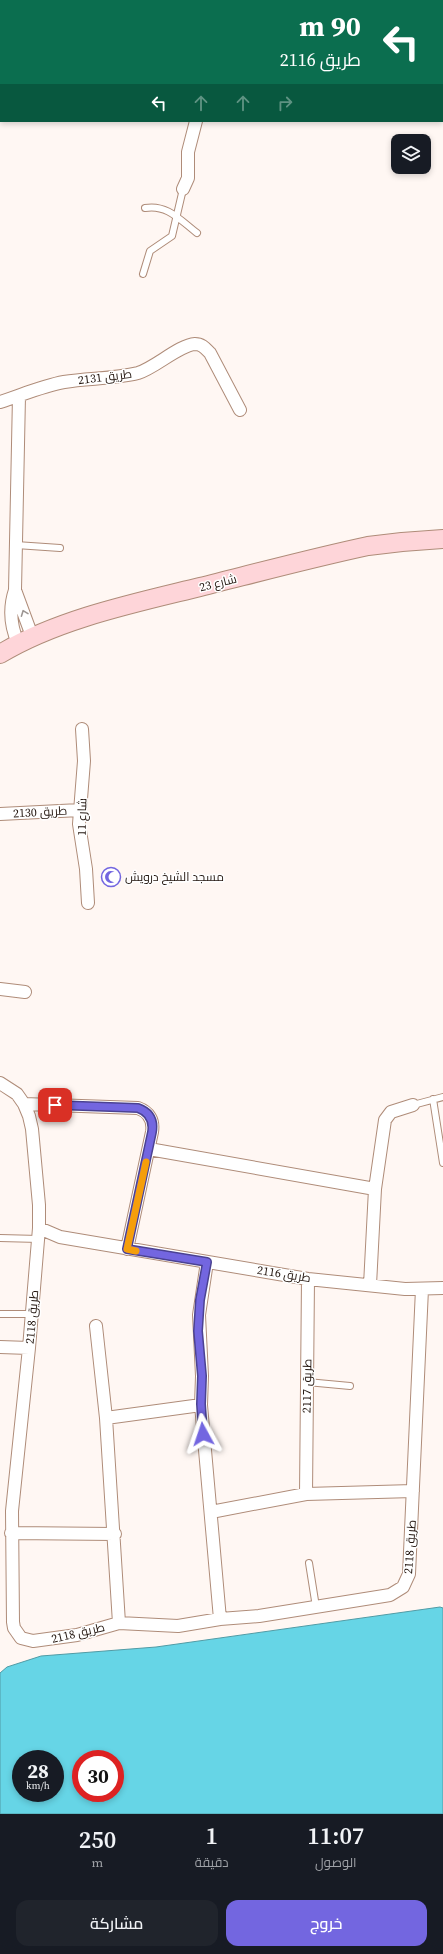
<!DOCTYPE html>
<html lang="ar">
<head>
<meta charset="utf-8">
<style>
	body { margin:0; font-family:"Source Serif 4",Cairo,serif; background:#20242c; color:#f1f3f6; direction:rtl; height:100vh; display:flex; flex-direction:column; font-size:15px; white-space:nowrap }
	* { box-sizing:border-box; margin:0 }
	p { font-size:13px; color:#9ea1a6 }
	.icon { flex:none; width:22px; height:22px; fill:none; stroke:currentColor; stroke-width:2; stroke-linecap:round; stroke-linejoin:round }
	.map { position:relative; height:1814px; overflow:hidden; direction:ltr }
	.drawer { display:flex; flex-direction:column; background:#171b24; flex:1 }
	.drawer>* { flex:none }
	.banner { position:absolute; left:0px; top:0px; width:443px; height:122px; box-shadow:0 2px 6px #0003; direction:rtl; background:#0b6e4f; color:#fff; overflow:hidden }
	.buttons { position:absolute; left:391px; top:134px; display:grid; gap:8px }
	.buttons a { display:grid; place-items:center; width:40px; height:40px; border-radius:8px; background:#171b24; box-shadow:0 2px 6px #0003; font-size:20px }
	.speed { position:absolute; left:12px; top:1750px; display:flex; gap:8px; font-size:20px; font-weight:700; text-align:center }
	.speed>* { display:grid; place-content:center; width:52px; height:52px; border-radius:50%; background:#171b24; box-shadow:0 2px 6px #0003; line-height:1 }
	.speed small { font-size:10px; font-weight:400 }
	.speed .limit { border:6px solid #d22; background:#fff; color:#111 }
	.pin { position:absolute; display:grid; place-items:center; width:34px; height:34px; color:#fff; margin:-17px; border-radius:8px; box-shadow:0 2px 6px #0006 }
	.me { position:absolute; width:44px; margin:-22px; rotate:355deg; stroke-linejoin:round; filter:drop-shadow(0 0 3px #0008) }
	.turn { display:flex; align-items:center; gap:14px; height:84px; padding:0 16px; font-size:18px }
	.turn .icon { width:52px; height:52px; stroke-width:2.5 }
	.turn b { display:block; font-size:28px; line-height:34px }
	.lanes { display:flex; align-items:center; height:38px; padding:0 16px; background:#0003; justify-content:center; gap:20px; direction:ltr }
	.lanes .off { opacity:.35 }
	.eta { display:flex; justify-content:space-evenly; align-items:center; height:68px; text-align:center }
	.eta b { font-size:24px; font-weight:600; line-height:28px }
	.button { display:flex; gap:8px; margin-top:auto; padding:8px 16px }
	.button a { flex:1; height:46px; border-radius:12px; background:#7366e0; color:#fff; font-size:16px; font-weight:600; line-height:46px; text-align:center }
	.button a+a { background:#20242c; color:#f1f3f6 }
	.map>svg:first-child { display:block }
	.water { fill:#66d5e6; stroke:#519ba5; fill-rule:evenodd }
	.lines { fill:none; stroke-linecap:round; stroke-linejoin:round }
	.lane-casing { stroke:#af8c79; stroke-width:8 }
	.street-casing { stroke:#af8c79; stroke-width:14 }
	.secondary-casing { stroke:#af8c79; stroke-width:20 }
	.lane { stroke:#fff; stroke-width:6 }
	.street { stroke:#fff; stroke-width:12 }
	.secondary { stroke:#fed5d9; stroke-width:18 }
	.oneway { stroke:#9b9592 }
	.route-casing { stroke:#4b4292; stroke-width:10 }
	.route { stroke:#7366e0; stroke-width:7 }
	.slow { stroke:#f59e0b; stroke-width:7 }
	.labels { text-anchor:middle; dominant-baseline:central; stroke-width:3; stroke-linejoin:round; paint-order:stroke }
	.street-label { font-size:12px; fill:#21140d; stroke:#fff }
	.poi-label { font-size:12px; fill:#21140d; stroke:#fff; text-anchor:start }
</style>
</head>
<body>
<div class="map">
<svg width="443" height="1814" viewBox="0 0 443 1814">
	<rect width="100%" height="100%" fill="#fff7f3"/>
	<path class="water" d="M440,1607L443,1608V1814H0V1673L7,1667L41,1656L156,1647ZM21,1759H55V1793H21ZM81,1759H115V1793H81Z"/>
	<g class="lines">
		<defs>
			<path id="lane" d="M145,208C167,204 180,220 197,233
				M143,274L150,251L172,236L183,189
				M16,545L60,548
				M433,1099L443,1163
				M413,1105L443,1097
				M0,1238L39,1239
				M0,1314H32
				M307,1382L350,1386
				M309,1563L316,1607"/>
			<path id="street" d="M319,0L320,1
				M422,0V1
				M279,1L280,0
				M183,189L188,178V152L196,121
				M0,402C22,395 42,386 64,382C88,378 114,379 138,373C155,368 179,345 195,344C202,344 205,348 210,353L240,410
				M15,590L32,636
				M18,643C10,625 9,608 15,590L19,396
				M82,729L84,761L79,824L86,869L88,903
				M0,814L80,810
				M0,989L25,992
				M0,1083L17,1094L24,1104L29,1116L32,1129L39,1205V1228L29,1348L12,1511L13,1622L14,1628L21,1638L33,1641L77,1635L119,1623L178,1626L220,1619L259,1616L390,1595L403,1587L409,1574L422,1289
				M24,1104L138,1108C149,1112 154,1120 152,1132L127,1249
				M149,1149L375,1189
				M39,1228L60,1237L308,1279L405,1289L443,1288
				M207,1262L199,1315L202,1376L201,1405L220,1619
				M370,1285L375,1189L385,1120L391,1112L413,1105
				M96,1326L106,1418L119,1623
				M0,1347L29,1348
				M106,1418L201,1405
				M306,1494L308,1279
				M211,1512L306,1494L413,1491
				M11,1533L115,1534"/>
			<path id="secondary" d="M0,654C58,619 135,603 200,587C256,573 312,558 368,546L402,542L443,539"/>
		</defs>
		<use href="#lane" class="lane-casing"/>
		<use href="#street" class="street-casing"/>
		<use href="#secondary" class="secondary-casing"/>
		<use href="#lane" class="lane"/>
		<use href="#street" class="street"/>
		<use href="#secondary" class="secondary"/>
	</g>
	<defs><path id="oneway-chevron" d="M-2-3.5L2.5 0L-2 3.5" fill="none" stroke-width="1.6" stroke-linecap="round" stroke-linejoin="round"/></defs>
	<use class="oneway" href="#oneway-chevron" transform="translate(24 613) rotate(-111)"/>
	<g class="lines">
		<defs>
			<path id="route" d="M55,1105L138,1108C149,1112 154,1120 152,1132L127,1249L207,1262L200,1300L198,1331L202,1376L201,1404L203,1434"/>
		</defs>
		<use href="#route" class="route-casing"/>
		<use href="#route" class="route"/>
		<path class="slow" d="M136,1251L127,1249L146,1162"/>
	</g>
	<defs>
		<symbol id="mosque-ring" viewBox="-11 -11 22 22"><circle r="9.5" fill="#fff" stroke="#7366e0" stroke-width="1.5"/><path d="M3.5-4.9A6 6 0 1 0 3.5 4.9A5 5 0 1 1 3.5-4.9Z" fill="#7366e0"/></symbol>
	</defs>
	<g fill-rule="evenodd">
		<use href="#mosque-ring" x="100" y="866" width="22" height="22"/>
	</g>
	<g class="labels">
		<g class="street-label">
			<text transform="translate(105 377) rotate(-7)">طريق 2131</text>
			<text transform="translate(218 583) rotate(-14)">شارع 23</text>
			<text transform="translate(40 812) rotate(-3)">طريق 2130</text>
			<text transform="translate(82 817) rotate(-89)">شارع 11</text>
			<text transform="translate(284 1274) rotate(9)">طريق 2116</text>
			<text transform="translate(32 1317) rotate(-85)">طريق 2118</text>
			<text transform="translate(307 1386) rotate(-89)">طريق 2117</text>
			<text transform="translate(410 1547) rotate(-86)">طريق 2118</text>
			<text transform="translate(78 1633) rotate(-13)">طريق 2118</text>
		</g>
		<g class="poi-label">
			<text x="125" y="877">مسجد الشيخ درويش</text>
		</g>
	</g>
</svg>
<div class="buttons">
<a><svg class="icon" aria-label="layers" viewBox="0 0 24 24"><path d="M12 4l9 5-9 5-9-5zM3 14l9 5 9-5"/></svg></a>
</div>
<div class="speed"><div>28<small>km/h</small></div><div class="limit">30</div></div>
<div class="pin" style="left:55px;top:1105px;background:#d93025"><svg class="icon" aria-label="arrive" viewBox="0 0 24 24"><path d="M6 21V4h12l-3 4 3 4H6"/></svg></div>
<svg class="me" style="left:203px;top:1434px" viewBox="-20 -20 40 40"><path d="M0-17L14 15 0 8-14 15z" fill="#7366e0" stroke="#fff" stroke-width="4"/></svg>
<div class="banner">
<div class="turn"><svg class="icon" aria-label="left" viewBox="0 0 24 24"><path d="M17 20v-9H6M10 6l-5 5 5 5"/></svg><div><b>90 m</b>طريق 2116</div></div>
<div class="lanes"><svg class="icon" aria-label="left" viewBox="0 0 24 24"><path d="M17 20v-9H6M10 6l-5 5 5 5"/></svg><svg class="icon off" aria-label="ahead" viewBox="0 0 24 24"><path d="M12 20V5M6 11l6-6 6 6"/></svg><svg class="icon off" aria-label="ahead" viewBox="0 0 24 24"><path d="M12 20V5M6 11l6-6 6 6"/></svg><svg class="icon off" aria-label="right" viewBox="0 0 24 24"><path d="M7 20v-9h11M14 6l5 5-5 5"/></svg></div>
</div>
</div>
<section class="drawer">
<div class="eta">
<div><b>11:07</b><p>الوصول</p></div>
<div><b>1</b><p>دقيقة</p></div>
<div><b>250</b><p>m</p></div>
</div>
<div class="button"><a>خروج</a><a>مشاركة</a></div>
</section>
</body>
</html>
